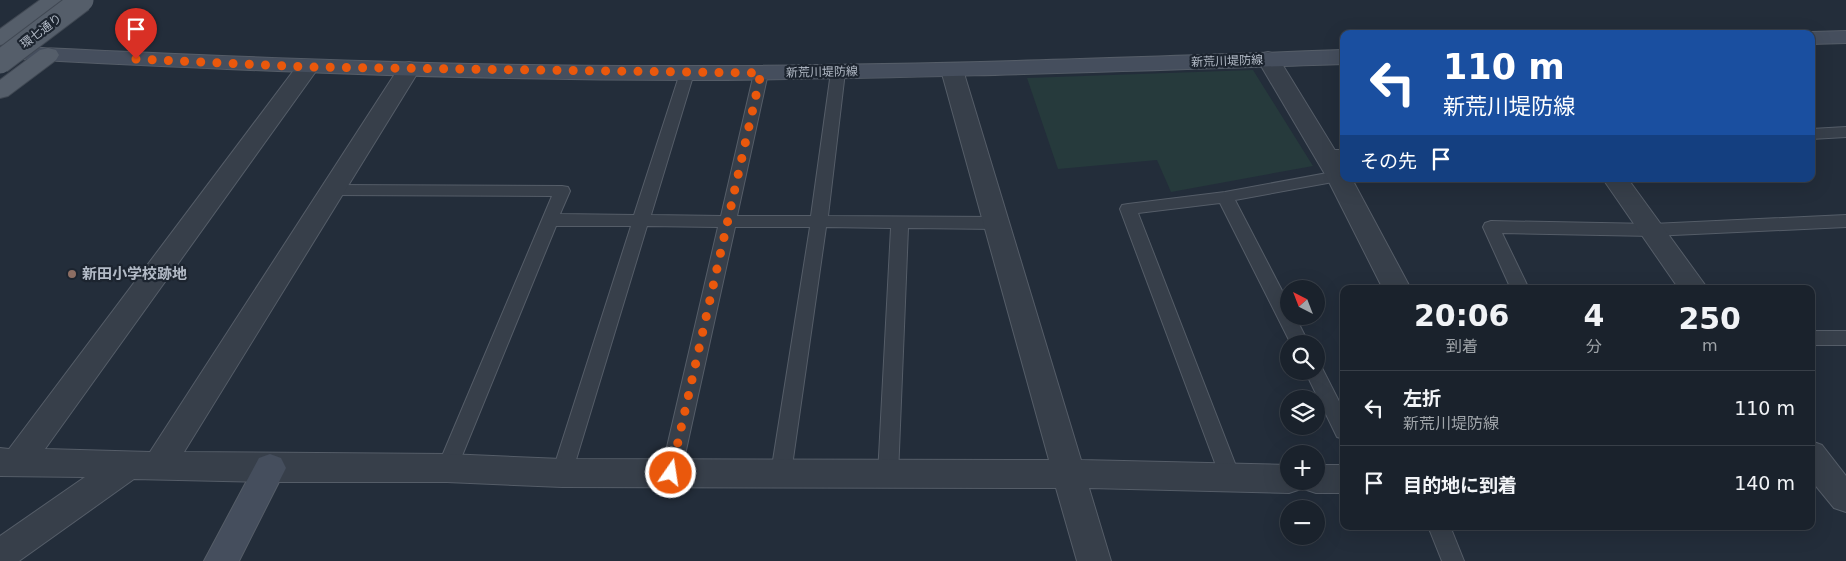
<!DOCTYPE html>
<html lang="ja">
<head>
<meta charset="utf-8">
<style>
	body { margin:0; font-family:"DejaVu Sans","Noto Sans JP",sans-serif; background:#272f38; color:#f1f3f6; height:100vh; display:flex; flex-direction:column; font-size:19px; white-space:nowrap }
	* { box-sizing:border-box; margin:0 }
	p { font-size:16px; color:#9fa4a9 }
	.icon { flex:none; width:28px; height:28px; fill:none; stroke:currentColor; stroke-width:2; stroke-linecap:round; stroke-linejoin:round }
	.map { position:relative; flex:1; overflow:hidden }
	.drawer { position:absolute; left:1340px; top:285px; width:475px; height:245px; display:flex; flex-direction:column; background:#1a222c; border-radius:10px; box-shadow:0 5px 20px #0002,0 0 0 1px #383f48 }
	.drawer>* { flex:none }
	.banner { position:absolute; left:1340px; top:30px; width:475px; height:152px; border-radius:10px; box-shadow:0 5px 20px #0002,0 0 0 1px #383f48; background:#1a4fa0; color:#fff; overflow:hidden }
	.needle { width:32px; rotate:318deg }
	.controls { position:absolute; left:1280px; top:280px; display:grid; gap:10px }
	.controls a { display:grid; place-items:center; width:45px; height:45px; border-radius:50%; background:#1a222c; box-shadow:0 5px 20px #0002,0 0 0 1px #383f48; font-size:25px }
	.pin { position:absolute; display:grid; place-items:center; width:42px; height:42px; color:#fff; margin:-51px -21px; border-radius:50% 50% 50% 0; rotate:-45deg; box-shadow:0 0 5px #0007 }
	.pin .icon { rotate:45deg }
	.me { position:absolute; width:55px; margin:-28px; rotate:13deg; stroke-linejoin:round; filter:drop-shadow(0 0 4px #0008) }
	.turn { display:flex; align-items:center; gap:18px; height:105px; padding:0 20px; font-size:22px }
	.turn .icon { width:65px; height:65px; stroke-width:2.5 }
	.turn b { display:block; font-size:35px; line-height:42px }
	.then { display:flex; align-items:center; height:48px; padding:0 20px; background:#0003; gap:10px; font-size:19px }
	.eta { display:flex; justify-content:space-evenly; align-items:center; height:85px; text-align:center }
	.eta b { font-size:30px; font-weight:600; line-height:35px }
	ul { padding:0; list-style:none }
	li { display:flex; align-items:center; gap:15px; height:75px; padding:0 20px; border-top:1px solid #383f48 }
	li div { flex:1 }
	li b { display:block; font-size:19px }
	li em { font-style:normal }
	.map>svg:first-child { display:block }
	.green { fill:#263a3c }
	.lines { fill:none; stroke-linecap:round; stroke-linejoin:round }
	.lane-casing { stroke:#555d68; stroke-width:2 }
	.street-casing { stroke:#555d68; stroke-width:2 }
	.secondary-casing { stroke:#555d68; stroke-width:2 }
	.primary-casing { stroke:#404853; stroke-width:2 }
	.lane { fill:#373f4a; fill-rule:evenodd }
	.street { fill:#373f4a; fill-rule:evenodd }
	.secondary { fill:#454e5d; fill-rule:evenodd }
	.primary { fill:#555e6a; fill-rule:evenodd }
	.primary-bridge-casing { stroke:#404853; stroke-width:25; stroke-linecap:butt }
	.primary-bridge { stroke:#555e6a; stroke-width:23 }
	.route { stroke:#ea580c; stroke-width:9; stroke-dasharray:0 16.2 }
	.education-dot { fill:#8d6e63; stroke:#1c242f; stroke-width:2 }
	.labels { text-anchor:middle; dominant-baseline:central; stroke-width:4.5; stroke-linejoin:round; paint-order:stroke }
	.far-street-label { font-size:12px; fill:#b2bac6; stroke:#1c242f }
	.poi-label { font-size:15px; font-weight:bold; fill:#b2bac6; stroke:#1c242f; text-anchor:start }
</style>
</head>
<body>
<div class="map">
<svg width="1846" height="561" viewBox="0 0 1846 561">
	<rect width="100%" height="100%" fill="#232d3a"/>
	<path class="green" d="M1253,70L1313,166L1171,192L1157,160L1058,169L1027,78Z"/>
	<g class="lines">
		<defs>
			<path id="lane" d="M838,68L845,72L828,216L997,217L1003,219L1005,223L1003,227L997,229L908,228L898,475L895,481L888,484L881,481L878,475L891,228L826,227L791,473L788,479L781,482L774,479L771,473L810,227H735L681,473L678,479L671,482L664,479L661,473L718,227L647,226L572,473L569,479L562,482L555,479L552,473L631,226H556L457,468L454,474L447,477L440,474L437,468L552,196L332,195L326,194L324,190L326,186L332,185L562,186L568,187L570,191L560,214L634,215L680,73L682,70H692L694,73L651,215L721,216L754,73L756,70H766L768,73L737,216H811L831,72Z
				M1846,127V137L1811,139V129Z
				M1325,150H1344V160L1320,158L1317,155L1320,152Z
				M1338,171L1344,172V180L1235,200L1289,304V316H1295L1309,344H1291L1220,203L1138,213L1241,479L1238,485L1231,488L1224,485L1221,479L1120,209L1122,205L1128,204L1225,192Z
				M1846,215V227L1652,236L1502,233L1529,289H1511L1483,227L1485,223L1491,221L1652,224Z
				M1811,331H1846V345H1811Z
				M1316,364L1321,366L1344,411V439L1337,437L1305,371H1316Z
				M1428,526H1450L1464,561H1442Z"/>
			<path id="street" d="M1268,52L1276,54L1279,59L1344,165V179H1352L1411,289H1383L1326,176L1257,59L1260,54Z
				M308,60L316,62L319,67L45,449L150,452L398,69L401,64L409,62L417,64L420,69L184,452L447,454L562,459L1049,460L941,70L944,65L952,63L960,65L963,70L1081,460L1289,465V481H1316V465H1344V493H1316L1304,489L1302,485L1301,489L1289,493L1089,488L1111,561H1077L1056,488L562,487L447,482H270L134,479L19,561H0V536L85,477L0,476V448L9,449L300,62Z
				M1603,179H1628L1708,289H1679Z
				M1811,441L1822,445L1846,476V512L1834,508L1811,480Z"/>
			<path id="secondary" d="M1846,31V43L1811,44V34H1803L1811,32Z
				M0,46C229,57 459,67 689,66C907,66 1125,58 1344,50V64C1125,71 907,79 689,80C459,80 229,70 0,58Z
				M270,454L281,458L286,468L239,561H204L259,458Z"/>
			<path id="primary" d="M40,0H63L60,4L8,44L0,45V29Z
				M48,48L56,50L59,55L56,60L8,96L0,98V80L40,50Z"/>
		</defs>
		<use href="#lane" class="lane-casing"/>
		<use href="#street" class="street-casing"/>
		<use href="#secondary" class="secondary-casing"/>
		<use href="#primary" class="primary-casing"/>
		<use href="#lane" class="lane"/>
		<use href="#street" class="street"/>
		<use href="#secondary" class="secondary"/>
		<use href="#primary" class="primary"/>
		<defs>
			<path id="primary-bridge" d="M0,62L82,0"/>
		</defs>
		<use href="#primary-bridge" class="primary-bridge-casing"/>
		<use href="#primary-bridge" class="primary-bridge"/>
	</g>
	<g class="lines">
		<path class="route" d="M136,59L308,67L761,73L671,473"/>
	</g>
	<circle class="education-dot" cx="72" cy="274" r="5"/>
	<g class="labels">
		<g class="far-street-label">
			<text transform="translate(41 31) rotate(-37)">環七通り</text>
			<text transform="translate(1227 61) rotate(-2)">新荒川堤防線</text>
			<text transform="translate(822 72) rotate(-1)">新荒川堤防線</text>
		</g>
		<g class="poi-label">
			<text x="82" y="274">新田小学校跡地</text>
		</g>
	</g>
</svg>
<div class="controls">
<a><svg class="needle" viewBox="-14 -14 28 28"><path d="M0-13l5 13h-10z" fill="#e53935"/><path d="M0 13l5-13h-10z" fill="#9fa4a9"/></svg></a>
<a><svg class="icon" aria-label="search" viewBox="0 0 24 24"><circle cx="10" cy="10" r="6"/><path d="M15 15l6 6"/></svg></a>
<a><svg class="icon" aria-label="layers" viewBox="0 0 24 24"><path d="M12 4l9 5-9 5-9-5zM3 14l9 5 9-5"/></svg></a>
<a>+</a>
<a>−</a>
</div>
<div class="pin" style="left:136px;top:59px;background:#d93025"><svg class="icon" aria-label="arrive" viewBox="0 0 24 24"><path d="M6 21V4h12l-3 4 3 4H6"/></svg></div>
<svg class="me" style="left:671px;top:473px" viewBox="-20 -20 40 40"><circle r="17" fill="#ea580c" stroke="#fff" stroke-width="3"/><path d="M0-11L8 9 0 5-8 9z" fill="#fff"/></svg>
<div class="banner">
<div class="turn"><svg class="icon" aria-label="left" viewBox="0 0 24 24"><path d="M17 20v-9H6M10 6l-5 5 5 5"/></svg><div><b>110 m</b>新荒川堤防線</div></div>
<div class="then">その先<svg class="icon" aria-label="arrive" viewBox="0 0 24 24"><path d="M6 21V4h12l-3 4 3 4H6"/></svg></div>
</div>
<section class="drawer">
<div class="eta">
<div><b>20:06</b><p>到着</p></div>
<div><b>4</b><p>分</p></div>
<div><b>250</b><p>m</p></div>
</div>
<ul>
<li><svg class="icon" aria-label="left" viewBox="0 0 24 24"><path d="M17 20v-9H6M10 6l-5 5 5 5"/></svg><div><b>左折</b><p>新荒川堤防線</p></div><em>110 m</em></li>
<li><svg class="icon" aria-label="arrive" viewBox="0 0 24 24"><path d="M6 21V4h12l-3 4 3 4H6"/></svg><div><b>目的地に到着</b></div><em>140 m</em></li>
</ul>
</section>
</div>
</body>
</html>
